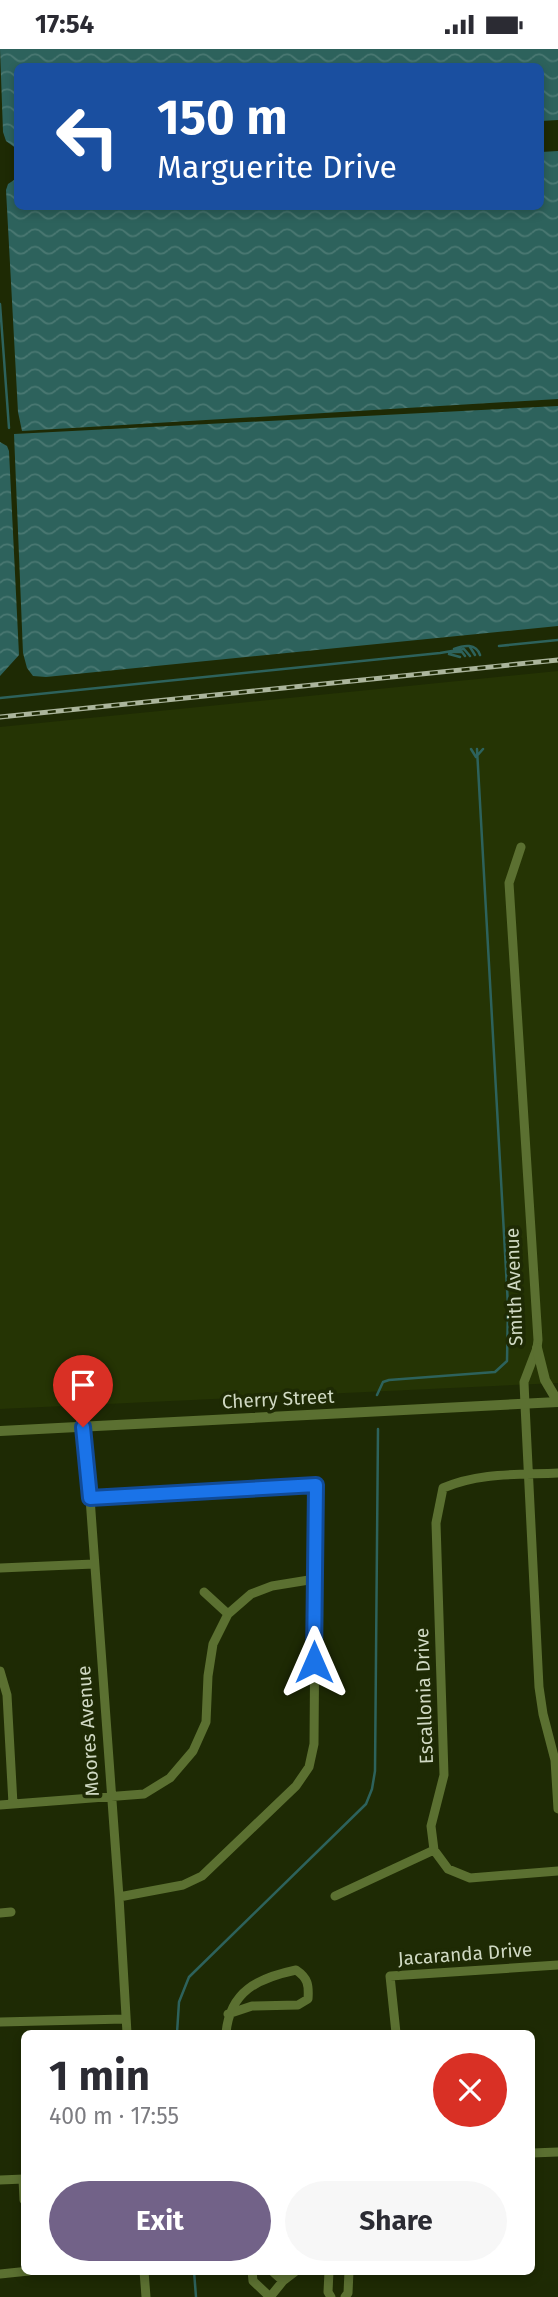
<!DOCTYPE html>
<html lang="en">
<head>
<meta charset="utf-8">
<style>
	body { margin:0; font-family:"Fira Sans",sans-serif; background:#f7f7f7; color:#2b2b33; height:100vh; display:flex; flex-direction:column; font-size:26px; white-space:nowrap }
	* { box-sizing:border-box; margin:0 }
	p { font-size:23px; color:#7c7c81 }
	.icon { flex:none; width:38px; height:38px; fill:none; stroke:currentColor; stroke-width:2; stroke-linecap:round; stroke-linejoin:round }
	.map { position:relative; flex:1; overflow:hidden }
	.side { position:absolute; left:21px; top:1981px; width:514px; height:245px; display:flex; flex-direction:column; background:#fff; border-radius:10px; box-shadow:0 4px 10px #0003 }
	.side>* { flex:none }
	.top-card { position:absolute; left:14px; top:14px; width:530px; height:147px; border-radius:10px; box-shadow:0 4px 10px #0003; background:#1a4fa0; color:#fff; overflow:hidden }
	.pin { position:absolute; display:grid; place-items:center; width:60px; height:60px; color:#fff; margin:-72px -30px; border-radius:50% 50% 50% 0; rotate:-45deg; box-shadow:0 0 7px #0007 }
	.pin .icon { rotate:45deg }
	.me { position:absolute; width:77px; margin:-38px; rotate:0deg; stroke-linejoin:round; filter:drop-shadow(0 0 5px #0008) }
	.turn { display:flex; align-items:center; gap:24px; height:147px; padding:0 28px; font-size:32px }
	.turn .icon { width:91px; height:91px; stroke-width:2.5 }
	.turn b { display:block; font-size:49px; line-height:60px }
	.round { display:grid; place-items:center; flex:none; width:74px; height:74px; border-radius:37px; background:#f7f7f7 }
	.headline { display:flex; align-items:center; justify-content:space-between; height:119px; padding:0 28px }
	h1 { font-size:42px; font-weight:700; line-height:52px }
	.primary-button { display:flex; gap:14px; margin-top:auto; padding:14px 28px }
	.primary-button a { flex:1; height:80px; border-radius:42px; background:#726288; color:#fff; font-size:28px; font-weight:700; line-height:80px; text-align:center }
	.primary-button a+a { background:#f7f7f7; color:#2b2b33 }
	.status { display:flex; justify-content:space-between; align-items:center; height:49px; padding:0 35px; background:#fff; direction:ltr }
	.status svg { height:19px; fill:currentColor }
	.map>svg:first-child { display:block }
	.built { fill:#253404 }
	.water { fill:url(#water-waves) }
	.lines { fill:none; stroke-linecap:round; stroke-linejoin:round }
	.stream { stroke:#2d625c; stroke-width:2.5 }
	.minor { stroke:#5b7031; stroke-width:9 }
	.tertiary { stroke:#5b7031; stroke-width:10 }
	.rail-casing { stroke:#abb59c; stroke-width:5 }
	.rail { stroke:#1e2a04; stroke-width:2.5; stroke-dasharray:8; stroke-linecap:butt }
	.route-casing { stroke:#114b97; stroke-width:18 }
	.route { stroke:#1a73e8; stroke-width:12 }
	.labels { text-anchor:middle; dominant-baseline:central; stroke-width:7; stroke-linejoin:round; paint-order:stroke }
	.street-label { font-size:19px; fill:#d0d9c3; stroke:#1e2a04 }
</style>
</head>
<body>
<div class="status"><b>17:54</b><svg viewBox="0 0 49 12"><path d="M0 12V9h3v3zM5 12V6h3v6zM10 12V3h3v9zM15 12V0h3v12zM26 1h20v11H26zM47 4h2v5h-2z"/></svg></div>
<div class="map">
<svg width="558" height="2248" viewBox="0 0 558 2248">
	<defs>
		<pattern id="water-waves" width="16" height="10" patternUnits="userSpaceOnUse" patternTransform="scale(1.75)"><rect width="16" height="10" fill="#2d625c"/><path d="M0 5q4-4 8 0t8 0" fill="none" stroke="#4a7872"/></pattern>
	</defs>
	<rect width="100%" height="100%" fill="#1e2a04"/>
	<path class="built" d="M558,622V1334L0,1360V678Z"/>
	<path class="water" d="M0,0H558V71L541,72V18H18L17,100L6,92L3,83Z
		M558,102V350L22,382L18,363L6,141L8,135L17,129L18,158H541V103Z
		M558,357V577L46,628L33,627L27,619L23,604L14,385Z
		M0,393L7,397L9,402L19,606L0,627Z"/>
	<g class="lines">
		<path class="stream" d="M0,255L9,379
			M499,597L558,591
			M470,598L475,606
			M454,600C464,596 476,594 480,606
			M450,603H462L465,607
			M449,605L460,608
			M0,649L440,604L464,600L470,607
			M471,700L476,708
			M476,708L483,700
			M377,1346L383,1333L389,1331L495,1323L507,1312L508,1257L477,700
			M177,1984L179,1953L189,1928L366,1755L372,1740L375,1722L378,1380
			M194,2222L196,2248"/>
		<path class="minor" d="M521,798L509,834L538,1291L537,1299L524,1333L525,1356L539,1638L543,1665L555,1711L558,1760
			M83,1378L90,1449L119,1848L127,1984
			M558,1424C519,1426 480,1423 443,1439L436,1474L444,1726L431,1777L434,1801L448,1820L470,1829L558,1822
			M90,1449L316,1436L314,1695L309,1718L296,1737L202,1827L183,1836L119,1848
			M0,1519L94,1515
			M204,1543L228,1565
			M0,1622L7,1646L13,1755
			M0,1756L144,1745L170,1729L193,1702L206,1673L208,1627L213,1595L228,1565L251,1545L272,1537L315,1530
			M335,1847L434,1801
			M0,1864L11,1863
			M0,1973L125,1970
			M226,1984C230,1942 258,1929 296,1921C308,1929 309,1936 308,1950L298,1956L252,1957L228,1965
			M396,1984L390,1927L558,1916
			M532,2104L558,2103
			M23,2130L24,2151
			M0,2131L24,2130
			M144,2222L146,2248
			M252,2222L253,2232L270,2248
			M272,2222L283,2232
			M329,2222L328,2243L331,2248
			M0,2225L29,2222
			M270,2248L283,2232L296,2222
			M345,2248L348,2244L349,2222"/>
		<path class="tertiary" d="M537,1299L545,1331L558,1353
			M0,1382L558,1353"/>
		<defs>
			<path id="rail" d="M0,668L558,611"/>
		</defs>
		<use href="#rail" class="rail-casing"/>
		<use href="#rail" class="rail"/>
	</g>
	<g class="lines">
		<defs>
			<path id="route" d="M83,1378L90,1449L316,1436L314,1613"/>
		</defs>
		<use href="#route" class="route-casing"/>
		<use href="#route" class="route"/>
	</g>
	<g class="labels">
		<g class="street-label">
			<text transform="translate(514 1238) rotate(-92)">Smith Avenue</text>
			<text transform="translate(278 1350) rotate(-3)">Cherry Street</text>
			<text transform="translate(424 1647) rotate(-92)">Escallonia Drive</text>
			<text transform="translate(88 1682) rotate(-94)">Moores Avenue</text>
			<text transform="translate(465 1905) rotate(-4)">Jacaranda Drive</text>
		</g>
	</g>
</svg>
<div class="pin" style="left:83px;top:1378px;background:#d93025"><svg class="icon" aria-label="arrive" viewBox="0 0 24 24"><path d="M6 21V4h12l-3 4 3 4H6"/></svg></div>
<svg class="me" style="left:314px;top:1613px" viewBox="-20 -20 40 40"><path d="M0-17L14 15 0 8-14 15z" fill="#1a73e8" stroke="#fff" stroke-width="4"/></svg>
<div class="top-card">
<div class="turn"><svg class="icon" aria-label="left" viewBox="0 0 24 24"><path d="M17 20v-9H6M10 6l-5 5 5 5"/></svg><div><b>150 m</b>Marguerite Drive</div></div>
</div>
<section class="side">
<div class="headline"><div><h1>1 min</h1><p>400 m · 17:55</p></div><a class="round" style="background:#d93025;color:#fff"><svg class="icon" aria-label="close" viewBox="0 0 24 24"><path d="M6 6l12 12M18 6L6 18"/></svg></a></div>
<div class="primary-button"><a>Exit</a><a>Share</a></div>
</section>
</div>
</body>
</html>
